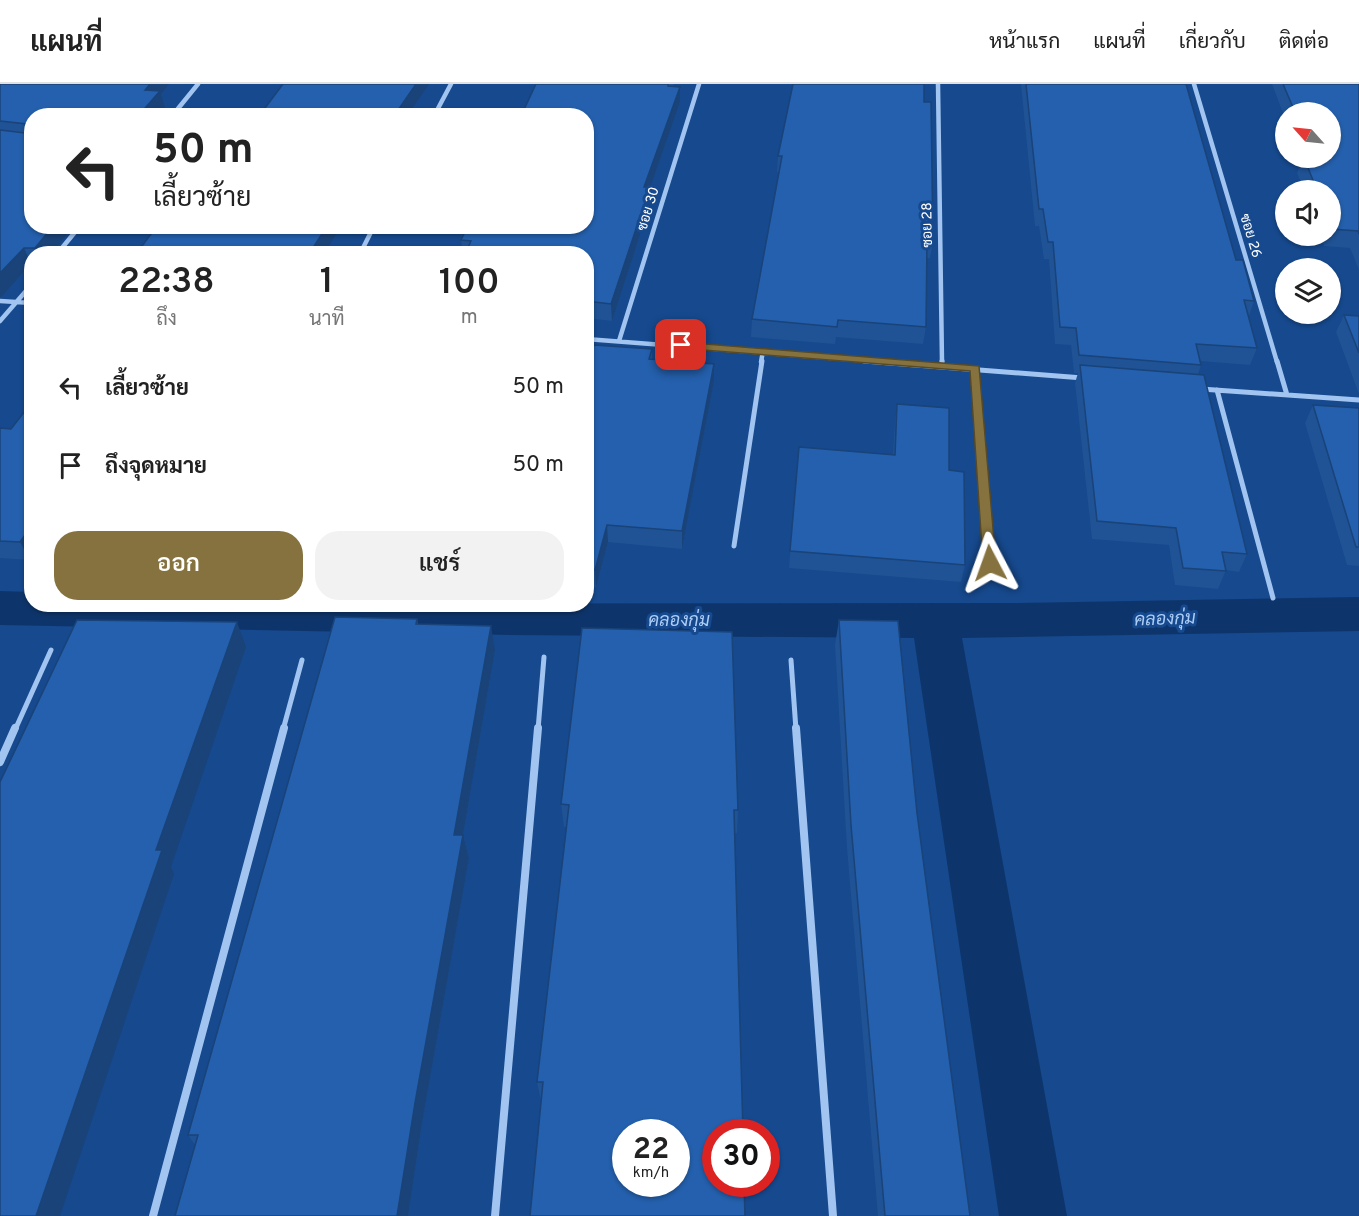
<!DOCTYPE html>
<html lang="th">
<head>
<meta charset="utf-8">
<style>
	body { margin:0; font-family:Overpass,Sarabun,sans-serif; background:#f2f2f2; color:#222; height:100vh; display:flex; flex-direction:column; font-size:22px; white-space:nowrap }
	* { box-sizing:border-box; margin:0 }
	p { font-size:20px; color:#767676 }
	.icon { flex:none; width:33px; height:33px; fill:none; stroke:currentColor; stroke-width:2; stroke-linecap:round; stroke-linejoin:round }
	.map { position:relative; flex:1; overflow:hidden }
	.details { position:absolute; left:24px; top:162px; width:570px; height:366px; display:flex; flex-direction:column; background:#fff; border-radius:24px; box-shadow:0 2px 4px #0004 }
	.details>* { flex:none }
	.banner { position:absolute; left:24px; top:24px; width:570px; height:126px; border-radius:24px; box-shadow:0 2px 4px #0004; background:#fff; color:#222; overflow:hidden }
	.needle { width:39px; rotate:297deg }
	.controls { position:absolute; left:1275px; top:18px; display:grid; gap:12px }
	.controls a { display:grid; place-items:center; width:66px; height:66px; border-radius:50%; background:#fff; box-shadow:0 2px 4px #0004; font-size:30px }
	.speed { position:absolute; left:612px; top:1035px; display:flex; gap:12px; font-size:30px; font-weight:700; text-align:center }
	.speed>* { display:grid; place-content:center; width:78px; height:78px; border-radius:50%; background:#fff; box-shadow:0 2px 4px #0004; line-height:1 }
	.speed small { font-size:15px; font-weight:400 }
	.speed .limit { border:9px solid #d22; background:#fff; color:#111 }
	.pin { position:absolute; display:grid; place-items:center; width:51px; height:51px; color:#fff; margin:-26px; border-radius:12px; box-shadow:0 3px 9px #0006 }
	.me { position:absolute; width:66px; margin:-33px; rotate:356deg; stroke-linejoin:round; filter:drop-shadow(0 0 4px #0008) }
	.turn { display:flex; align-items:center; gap:21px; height:126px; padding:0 30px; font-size:27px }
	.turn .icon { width:78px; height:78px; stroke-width:2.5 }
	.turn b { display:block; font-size:42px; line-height:51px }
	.eta { display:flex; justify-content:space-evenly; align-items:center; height:102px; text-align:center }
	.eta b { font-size:36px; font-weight:600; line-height:42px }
	.button { display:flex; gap:12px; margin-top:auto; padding:12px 30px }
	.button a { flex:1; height:69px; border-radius:24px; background:#85723e; color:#fff; font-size:24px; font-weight:600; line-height:69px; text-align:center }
	.button a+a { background:#f2f2f2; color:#222 }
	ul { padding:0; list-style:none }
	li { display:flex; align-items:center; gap:18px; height:78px; padding:0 30px }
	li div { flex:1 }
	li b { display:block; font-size:22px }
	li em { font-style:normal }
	header { display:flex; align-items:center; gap:36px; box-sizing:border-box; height:84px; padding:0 30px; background:#fff; border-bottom:2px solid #e0e0e0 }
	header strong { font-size:28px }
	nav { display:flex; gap:33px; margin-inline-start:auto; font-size:21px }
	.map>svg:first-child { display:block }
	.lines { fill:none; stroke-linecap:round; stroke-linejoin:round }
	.canal { fill:#0e356b; fill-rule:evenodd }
	.minor-far2 { stroke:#a1c4f0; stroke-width:4.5 }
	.minor-far1 { stroke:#a1c4f0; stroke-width:5 }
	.minor { stroke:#a1c4f0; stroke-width:8 }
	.wall { fill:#1f5395 }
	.shaded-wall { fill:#194379 }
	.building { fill:#2460ad; stroke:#194379; stroke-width:1.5; fill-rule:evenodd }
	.route { fill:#85723e; stroke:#564a28; stroke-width:1.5 }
	.labels { text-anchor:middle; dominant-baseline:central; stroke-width:6; stroke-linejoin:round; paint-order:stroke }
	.far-street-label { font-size:14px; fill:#fff; stroke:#16498e }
	.water-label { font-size:18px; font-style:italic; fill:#adcef7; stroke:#16498e }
</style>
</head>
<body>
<header>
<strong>แผนที่</strong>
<nav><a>หน้าแรก</a><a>แผนที่</a><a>เกี่ยวกับ</a><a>ติดต่อ</a></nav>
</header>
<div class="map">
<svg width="1359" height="1132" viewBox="0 0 1359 1132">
	<rect width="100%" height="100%" fill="#16498e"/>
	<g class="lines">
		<path class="canal" d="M0,507L32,508V520L1019,519L1359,513V547L962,554L1067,1132H999L914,554L510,551L0,541Z"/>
		<path class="minor-far2" d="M938,0L942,278
			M1194,0L1277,278
			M172,32L198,0
			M434,32L451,0
			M57,170L80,142
			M360,170L374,142
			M0,217L32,219
			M0,237L32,200
			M586,255L883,278
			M619,257L699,0
			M761,278L763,267"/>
		<path class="minor-far1" d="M864,277L1083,294
			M942,277V281
			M1277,277L1287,311
			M975,284L990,479
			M1201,305L1359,316
			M1217,306L1273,514
			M734,462L762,277
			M791,576L796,646
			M15,646L51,566
			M283,646L302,576
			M538,646L544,573"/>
		<path class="minor" d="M796,644L833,1132
			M0,678L15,644
			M153,1132L284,644
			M495,1132L538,644"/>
	</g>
	<path class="wall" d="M0,0H169L161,10L165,23L32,32L51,170H32V180L0,213Z
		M536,0H674L673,2L680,18L650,104V120L612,237L586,234V170H463L461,156Z
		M1021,0H1186L1236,176L1254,217L1249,232L1257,264L1250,281L1200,277L1201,281L1198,290L1247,470L1239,488L1226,486L1218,505L1175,501L1169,461L1092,455L1075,299L1078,289H1074L1071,261L1055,260L1049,175H1044L1039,142H1035Z
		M1272,0H1359V186L1350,164L1324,162L1320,152H1330V106H1304L1297,89L1301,79L1299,74H1330V28H1286V37Z
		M924,18L933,158L930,174H927L926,243L923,260L836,253L835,260L751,253L752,235L779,88H777L778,72Z
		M1344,231L1359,232V310L1336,248Z
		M652,265V275L714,297L682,465L608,458L596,503H586V285Z
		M32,318V473L30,476L0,474V344L11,345Z
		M897,320L949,386L965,481L961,498L789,484L799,363L893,371L895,338Z
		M1313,321L1359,324V482L1347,481L1305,339Z
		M417,535L418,540L495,566L463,751L469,774L422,1039L408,1132H175L195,1061L188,1051Z
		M839,536L917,729L970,1132H878L847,764L835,561Z
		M561,720L738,726L737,749H735L541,1017L537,998L566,743H564Z"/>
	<path class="shaded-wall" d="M150,0H169L161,10L165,23L157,32H138L145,6Z
		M416,0H429L407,32H394Z
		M680,3V18L650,104V120L612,237L611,220L644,103Z
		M53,142H74L51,170H37L35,164Z
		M327,142H341L324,170H309Z
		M24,164L31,180L1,213H0V189Z
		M714,280V297L682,465V447Z
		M607,441L608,458L596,503L595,486Z
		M30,444L32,447V473L30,476L20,458Z
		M237,538L246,563L171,783L174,790L60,1132H36L156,766Z
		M491,542L495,566L459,774L454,751Z
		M463,751L469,774L422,1039L408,1132H397L415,1019Z"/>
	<path class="building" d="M0,0H150L145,6L160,7L138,32H32V142H53L35,164H24L0,189V46L25,49L30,45L27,40L0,37Z
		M283,0H416L394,32H259Z
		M536,0H668V2L680,3L644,103H650L611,220L586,217V170H465L471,157L461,156L468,142H586V32H521Z
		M793,0H924V18H931L933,158L927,157L926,243L838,236L837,243L752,235L782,72H778Z
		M1026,0H1186L1236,176H1243L1254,217L1244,216L1257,264L1196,260L1201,281L1079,271L1076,244L1060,243L1053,158H1048L1043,125H1039Z
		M1283,0H1359V150L1358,147L1331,145L1330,143V106H1317L1304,74H1330V28H1295Z
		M157,142L175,143L176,142H327L309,170H136Z
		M1344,231L1359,232V269Z
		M594,261L652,265L649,275L714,280L682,447L607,441L595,486L586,485V285Z
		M1080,281L1204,291L1247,470L1222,468L1226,487L1183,484L1176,444L1097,437Z
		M32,318V444H30L20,458L0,457V344L11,345Z
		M897,320L949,324V386L964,388L965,481L790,467L799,363L895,371Z
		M1313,321L1359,324V463H1356Z
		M335,533L417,535L416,540L491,542L454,751H463L415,1019L397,1132H175L198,1051H188Z
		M77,536L237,538L156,766H162L36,1132H0V698Z
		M839,536L898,537L917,729L970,1132H885L851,741Z
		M582,544L732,548L738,726H734L743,1048H716V1100H744L745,1132H530L543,998H537L569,721L561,720ZM626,1048H676V1100H626Z"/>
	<path class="route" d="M681,258L979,282L996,479L994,482L990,484L983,479L970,287L677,264V259Z"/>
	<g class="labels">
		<g class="far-street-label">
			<text transform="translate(649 125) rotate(-73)">ซอย 30</text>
			<text transform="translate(928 141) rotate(-91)">ซอย 28</text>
			<text transform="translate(1250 152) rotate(73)">ซอย 26</text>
		</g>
		<g class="water-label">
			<text transform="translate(1165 536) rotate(-2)">คลองกุ่ม</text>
			<text x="679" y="537">คลองกุ่ม</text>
		</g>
	</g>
</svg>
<div class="controls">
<a><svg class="needle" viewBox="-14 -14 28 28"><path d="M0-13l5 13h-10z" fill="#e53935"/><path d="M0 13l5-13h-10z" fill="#767676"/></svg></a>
<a><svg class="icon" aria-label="sound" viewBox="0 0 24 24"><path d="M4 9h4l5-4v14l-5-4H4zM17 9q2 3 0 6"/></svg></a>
<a><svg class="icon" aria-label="layers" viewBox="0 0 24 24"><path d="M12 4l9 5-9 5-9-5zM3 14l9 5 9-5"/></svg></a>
</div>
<div class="speed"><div>22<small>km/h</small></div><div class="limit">30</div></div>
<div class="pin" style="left:681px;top:261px;background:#d93025"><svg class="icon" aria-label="arrive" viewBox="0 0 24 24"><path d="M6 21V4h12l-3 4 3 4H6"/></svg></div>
<svg class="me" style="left:990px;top:479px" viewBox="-20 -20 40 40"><path d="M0-17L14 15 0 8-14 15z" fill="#85723e" stroke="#fff" stroke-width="4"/></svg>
<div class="banner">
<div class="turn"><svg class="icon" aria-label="left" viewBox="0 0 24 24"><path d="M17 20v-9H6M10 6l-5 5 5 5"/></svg><div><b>50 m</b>เลี้ยวซ้าย</div></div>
</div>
<section class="details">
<div class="eta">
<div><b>22:38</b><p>ถึง</p></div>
<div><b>1</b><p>นาที</p></div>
<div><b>100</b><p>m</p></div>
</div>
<ul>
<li><svg class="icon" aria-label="left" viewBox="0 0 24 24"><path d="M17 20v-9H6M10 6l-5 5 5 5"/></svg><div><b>เลี้ยวซ้าย</b></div><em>50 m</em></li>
<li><svg class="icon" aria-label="arrive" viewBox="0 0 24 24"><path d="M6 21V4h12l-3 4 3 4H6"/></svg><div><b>ถึงจุดหมาย</b></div><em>50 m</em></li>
</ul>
<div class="button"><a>ออก</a><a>แชร์</a></div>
</section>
</div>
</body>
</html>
